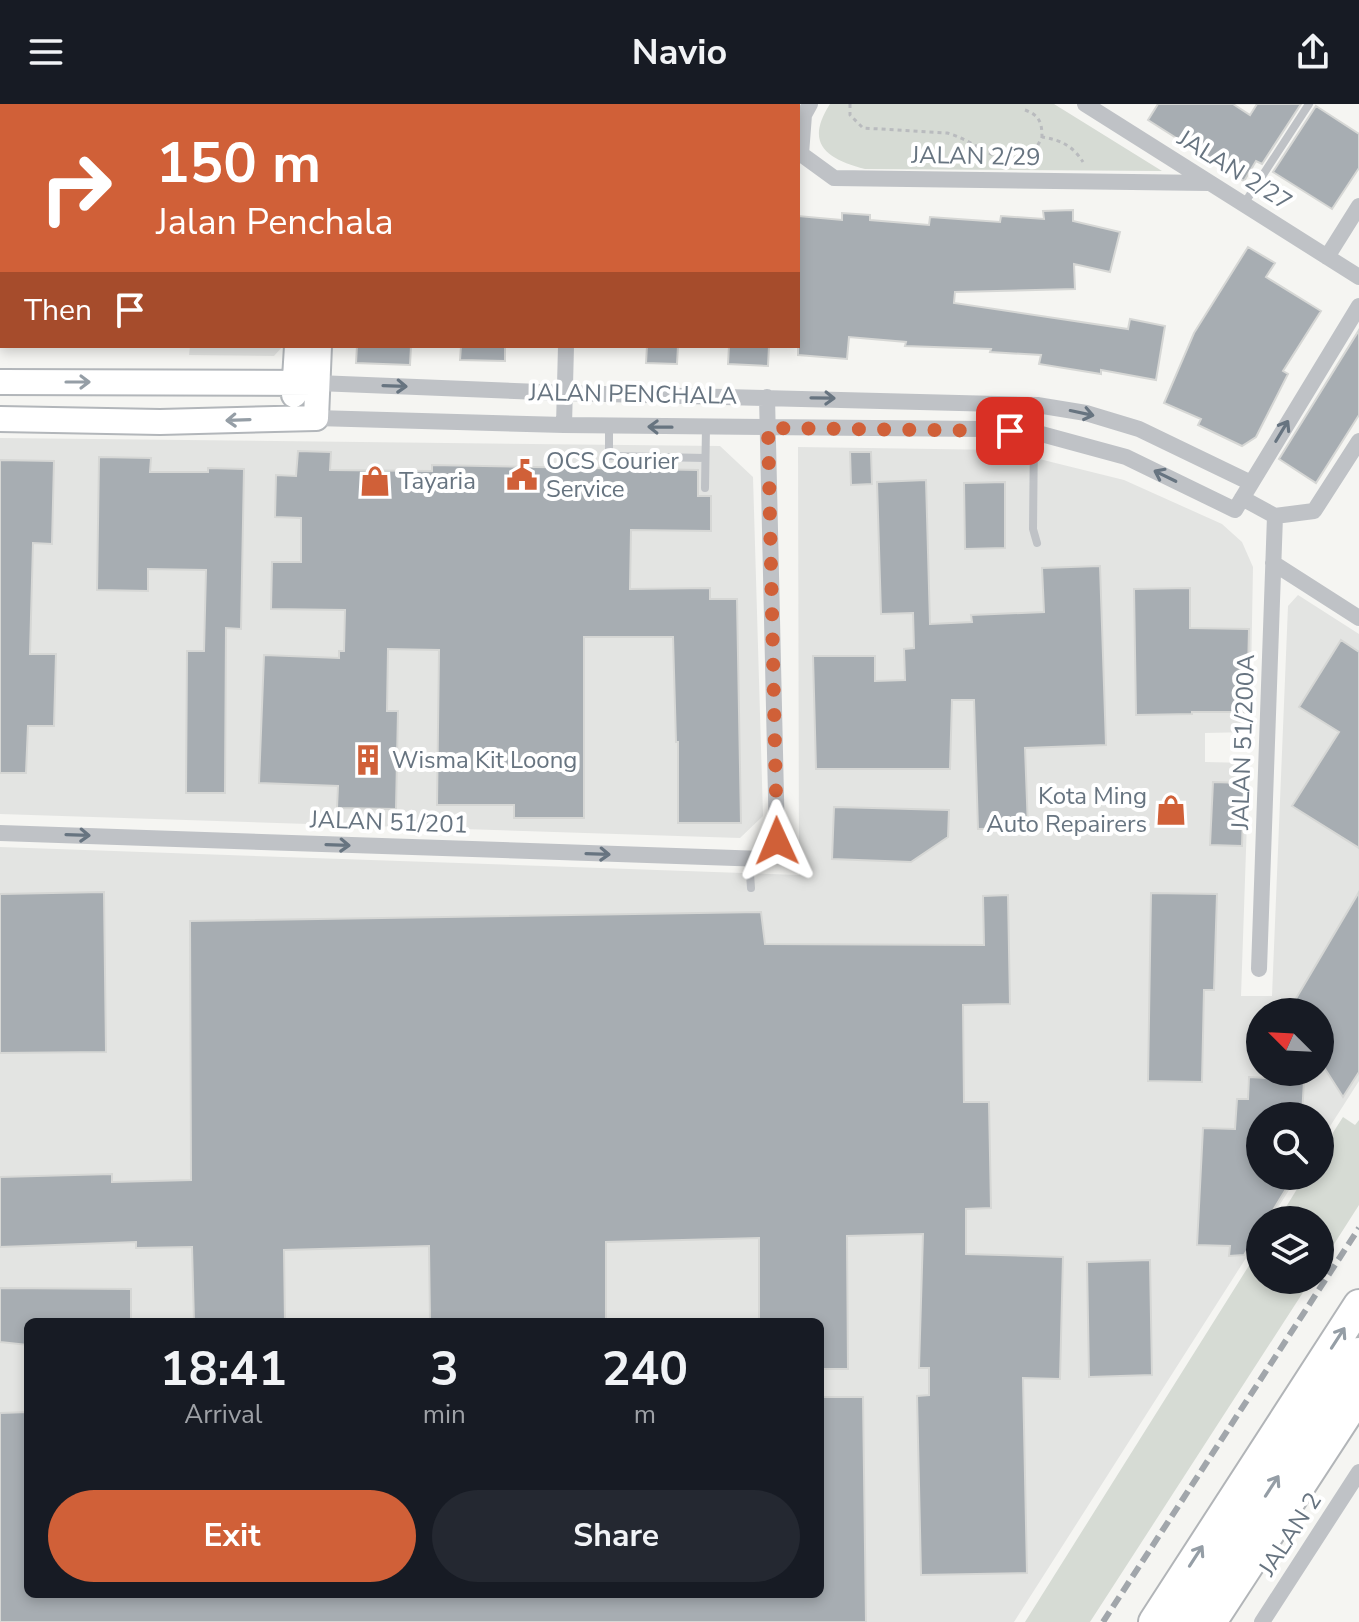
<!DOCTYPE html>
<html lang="en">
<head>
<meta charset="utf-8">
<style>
	body { margin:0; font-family:"Nunito Sans",sans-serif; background:#242831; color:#f1f3f6; height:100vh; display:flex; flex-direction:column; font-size:30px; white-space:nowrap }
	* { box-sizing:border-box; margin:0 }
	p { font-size:26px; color:#9ea1a6 }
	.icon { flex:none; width:44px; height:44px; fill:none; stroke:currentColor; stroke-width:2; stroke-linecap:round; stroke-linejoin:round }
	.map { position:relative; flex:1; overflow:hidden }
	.details { position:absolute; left:24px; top:1214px; width:800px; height:280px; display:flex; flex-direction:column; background:#171b24; border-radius:12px; box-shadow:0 4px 12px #0003 }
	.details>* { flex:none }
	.top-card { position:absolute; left:0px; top:0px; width:800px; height:244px; box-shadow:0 4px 12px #0003; background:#d06038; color:#fff; overflow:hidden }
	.needle { width:52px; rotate:294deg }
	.buttons { position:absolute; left:1246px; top:894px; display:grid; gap:16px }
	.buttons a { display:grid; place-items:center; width:88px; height:88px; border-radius:50%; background:#171b24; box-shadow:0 4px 12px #0003; font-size:40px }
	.pin { position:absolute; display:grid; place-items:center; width:68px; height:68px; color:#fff; margin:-34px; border-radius:16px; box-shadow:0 4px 12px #0006 }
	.me { position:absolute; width:88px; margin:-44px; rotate:359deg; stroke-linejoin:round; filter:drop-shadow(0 0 6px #0008) }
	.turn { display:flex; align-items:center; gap:28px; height:168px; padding:0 24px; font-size:36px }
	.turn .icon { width:104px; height:104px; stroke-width:2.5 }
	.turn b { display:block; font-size:56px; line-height:68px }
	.then { display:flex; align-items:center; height:76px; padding:0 24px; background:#0003; gap:16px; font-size:30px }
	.eta { display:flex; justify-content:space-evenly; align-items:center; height:136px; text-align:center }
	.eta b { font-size:48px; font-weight:700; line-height:56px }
	.cta { display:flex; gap:16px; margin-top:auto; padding:16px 24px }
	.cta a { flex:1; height:92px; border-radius:48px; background:#d06038; color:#fff; font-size:32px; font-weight:700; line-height:92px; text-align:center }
	.cta a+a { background:#242831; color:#f1f3f6 }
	header { display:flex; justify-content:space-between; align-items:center; height:104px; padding:0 24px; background:#171b24; font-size:36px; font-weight:700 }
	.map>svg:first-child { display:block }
	.built { fill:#e3e4e2; fill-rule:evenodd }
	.green { fill:#d6dbd4 }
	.building { fill:#a7adb2; stroke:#d6d7d5; stroke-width:2 }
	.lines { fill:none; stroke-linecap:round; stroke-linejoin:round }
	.secondary-casing { stroke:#b2b6ba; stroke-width:28 }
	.highway-casing { stroke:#b2b5b8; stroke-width:34 }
	.path { stroke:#b9bbbe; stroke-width:3; stroke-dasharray:4 4; stroke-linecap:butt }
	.lane { stroke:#bfc2c6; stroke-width:8 }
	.street { stroke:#bfc2c6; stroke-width:16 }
	.secondary { stroke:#fff; stroke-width:24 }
	.highway { stroke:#fff; stroke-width:30 }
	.rail { stroke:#a1a6ab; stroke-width:6; stroke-dasharray:12 6; stroke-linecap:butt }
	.oneway { stroke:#959ea6 }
	.oneway2 { stroke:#677480 }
	.route { stroke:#d06038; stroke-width:14; stroke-dasharray:0 25.2 }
	.labels { text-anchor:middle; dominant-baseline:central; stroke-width:8; stroke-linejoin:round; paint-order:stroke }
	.street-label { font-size:24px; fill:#677480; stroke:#fff }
	.poi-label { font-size:24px; fill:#677480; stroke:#fff; text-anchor:start }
</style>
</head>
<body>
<header><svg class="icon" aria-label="menu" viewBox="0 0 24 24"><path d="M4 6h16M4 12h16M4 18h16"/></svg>Navio<svg class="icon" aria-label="share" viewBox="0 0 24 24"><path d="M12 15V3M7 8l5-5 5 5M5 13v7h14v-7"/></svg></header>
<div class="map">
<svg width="1359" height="1518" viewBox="0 0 1359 1518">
	<rect width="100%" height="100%" fill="#f5f5f2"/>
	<path class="built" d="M190,242H283L274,252L189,251Z
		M0,334L720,342L753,373L763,712L740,734L0,710Z
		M798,343L1003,346L1124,376L1222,420L1242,438L1253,463L1250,628L1205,629V658L1249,659L1241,892H1272L1288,502L1298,491L1359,530V977L1320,1038V1012H1260V1072H1298L1270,1116H1260V1132L1014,1518H0V743L799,771ZM1260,908H1320V968H1260ZM28,1218H820V1490H28Z"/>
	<path class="green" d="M830,0H1054L1162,67L865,65C827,55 804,40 830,0Z
		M1343,1013L1355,1021L1359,1016V1101L1320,1162V1116H1278L1305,1072H1320V1049Z
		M1260,1144V1176H1311L1090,1518H1025Z"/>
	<path class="building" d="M1158,0H1233L1250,11L1257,0H1301L1262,60L1256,57L1244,77L1148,16Z
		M1316,2L1359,30V64L1332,105L1273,68Z
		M1073,106V117L1120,128L1110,168L1074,160L1075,185L955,188L954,199L1128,225L1130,215L1165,222L1156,276L1101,266V270L1039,260L1041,251L990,248L991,245L905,242L906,238L849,233L847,255L798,251V112L842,116V109L870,111V116L929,121L930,113L1000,118L1001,112L1044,115L1043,107Z
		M1248,143L1275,159L1266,173L1321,207L1283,267L1288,270L1256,333L1242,342L1198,321L1201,315L1164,299L1194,229Z
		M1359,226V311L1316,379L1279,355Z
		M357,242H411L410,261L356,259Z
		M461,242H505V257L460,256Z
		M647,242H678L677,260L646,259Z
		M729,242H769L768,262L728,260Z
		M298,347L331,348L330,366L432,367V361L698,366V392H711V427L631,426L630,485L710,484V495H737L741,719H678V638H676L673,533H584V714H514V701H437L439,546L388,545L387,607H398L396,705L337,704L338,682L259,679L264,551L339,554V547H344L345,506L271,505L272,458H301V414L275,413L276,371L296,372Z
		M850,348H871L872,380L851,381Z
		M99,353L151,354L150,368H208V364L244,365L241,525L226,524L225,689H186L187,547H204L206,466L148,465V487L97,486Z
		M0,356L54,357L52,440L33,439L30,550H56L54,622H28L26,669H0Z
		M926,376L930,520L972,518L971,511L1044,508L1042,464L1100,462L1106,641L1025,644L1028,724L978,725L974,596H952L950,665H816L813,552H875V577L905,576L904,545L914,544L913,509L881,510L877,378Z
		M1005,378V444L965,445L964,379Z
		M1190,484V524L1249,525L1247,608H1192V610L1136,611L1134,485Z
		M1341,536L1359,548V744L1292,702L1339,628L1299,603Z
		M1213,678L1244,679L1242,742L1210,741Z
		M834,703L949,706L948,733L911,758L832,755Z
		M104,788L106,948L0,949V790Z
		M1359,788V968L1343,993L1320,957V908H1288Z
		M1151,789L1217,790L1214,886H1204L1202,978L1148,977Z
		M1008,791L1010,900L963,901L964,998H989L991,1104L966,1105V1150L1063,1153L1060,1275L1023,1274L1027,1469L921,1471L917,1292L929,1291V1264H919L923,1130L847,1132L848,1265H820V1218H759V1134L606,1138V1218H430L429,1142L284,1146L285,1218H194L192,1143L136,1144V1138L0,1143V1073L112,1070V1078L191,1076L190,817L761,808L765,840L984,841L983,792Z
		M1249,973L1304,976L1302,1012H1260V1072H1294L1267,1116H1260V1126L1244,1151L1229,1152L1230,1142L1197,1141L1203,1024L1235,1025L1237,995H1248Z
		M1150,1156L1152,1271L1089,1273L1087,1158Z
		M0,1184L131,1185V1218H28V1241L0,1238Z
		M820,1293H863L866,1518H0V1309L28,1308V1490H820Z"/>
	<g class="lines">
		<defs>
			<path id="secondary" d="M328,2L329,0
				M354,2L355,0
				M0,278L317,279
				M294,291L297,242
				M0,315L160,318L316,314L319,242"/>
			<path id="highway" d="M1154,1518L1359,1201
				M1184,1518L1359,1249
				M1211,1518L1359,1291"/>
		</defs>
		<use href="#secondary" class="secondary-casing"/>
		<use href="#highway" class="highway-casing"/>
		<path class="path" d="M850,0V11L863,24L947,29C981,37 1019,84 1042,33C1061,36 1073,42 1083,58
			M1025,6C1039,11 1042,18 1042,33"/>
		<path class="lane" d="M1244,100L1309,0
			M609,322V352L705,354
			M1034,328L1033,425L1037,439
			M705,384L706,323
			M749,755L751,784"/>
		<path class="street" d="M810,0L804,11L801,50L834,74L1209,79
			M1085,0L1359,173
			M125,2V0
			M590,2L591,0
			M0,67H2
			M1327,153L1359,102
			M317,279L565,289L1037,301L1086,309L1139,325L1251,379
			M316,314L564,321L985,325L1034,328L1126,353L1235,406L1359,202
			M564,321L566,242
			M1242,394L1275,412L1314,407L1359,337
			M1273,459L1359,514
			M0,729L765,755L774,748L777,737L767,293
			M1259,865L1275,412
			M1262,1518L1359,1368"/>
		<use href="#secondary" class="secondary"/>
		<use href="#highway" class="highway"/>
		<path class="rail" d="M1103,1518L1359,1124"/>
	</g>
	<defs><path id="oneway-shaft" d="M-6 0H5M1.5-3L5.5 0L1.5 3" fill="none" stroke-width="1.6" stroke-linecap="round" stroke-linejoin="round" transform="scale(2)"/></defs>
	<g class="oneway">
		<use href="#oneway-shaft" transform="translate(78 278)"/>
		<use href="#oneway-shaft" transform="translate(238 316) rotate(178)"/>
		<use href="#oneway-shaft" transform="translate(1338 1234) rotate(-57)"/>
		<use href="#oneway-shaft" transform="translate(1272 1382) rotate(-57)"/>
		<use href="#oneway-shaft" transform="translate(1196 1452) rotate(-57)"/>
	</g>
	<g class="oneway2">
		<use href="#oneway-shaft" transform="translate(395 282) rotate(2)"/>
		<use href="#oneway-shaft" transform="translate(823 294) rotate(1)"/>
		<use href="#oneway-shaft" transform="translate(1082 309) rotate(12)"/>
		<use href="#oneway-shaft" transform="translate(660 323) rotate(-179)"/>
		<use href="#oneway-shaft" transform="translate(1282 327) rotate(-59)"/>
		<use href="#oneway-shaft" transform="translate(1165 372) rotate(-154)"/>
		<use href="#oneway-shaft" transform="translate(78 731) rotate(2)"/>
		<use href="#oneway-shaft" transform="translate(338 741) rotate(2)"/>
		<use href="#oneway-shaft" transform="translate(598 750) rotate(2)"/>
	</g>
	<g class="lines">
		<path class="route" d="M777,737L768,324L1010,327"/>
	</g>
	<defs>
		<symbol id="civic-bare" viewBox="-9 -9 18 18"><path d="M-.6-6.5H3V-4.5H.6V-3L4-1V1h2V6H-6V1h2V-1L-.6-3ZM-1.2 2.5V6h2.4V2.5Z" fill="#d06038" stroke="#fff" stroke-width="2.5" paint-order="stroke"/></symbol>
		<symbol id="shop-bare" viewBox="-9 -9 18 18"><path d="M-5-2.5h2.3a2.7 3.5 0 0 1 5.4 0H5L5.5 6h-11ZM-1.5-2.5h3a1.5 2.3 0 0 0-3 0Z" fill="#d06038" stroke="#fff" stroke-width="2.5" paint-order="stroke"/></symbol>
		<symbol id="building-bare" viewBox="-9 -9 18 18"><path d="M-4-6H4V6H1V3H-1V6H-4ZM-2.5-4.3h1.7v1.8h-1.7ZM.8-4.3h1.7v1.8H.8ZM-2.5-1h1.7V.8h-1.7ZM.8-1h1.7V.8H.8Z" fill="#d06038" stroke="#fff" stroke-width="2.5" paint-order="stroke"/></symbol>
	</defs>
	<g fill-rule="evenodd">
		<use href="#civic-bare" x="500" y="349" width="44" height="44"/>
		<use href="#shop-bare" x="353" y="355" width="44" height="44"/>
		<use href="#building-bare" x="346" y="634" width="44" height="44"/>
		<use href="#shop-bare" x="1149" y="684" width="44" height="44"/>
	</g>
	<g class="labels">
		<g class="street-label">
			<text transform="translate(976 52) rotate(1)">JALAN 2/29</text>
			<text transform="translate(1235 66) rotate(32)">JALAN 2/27</text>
			<text transform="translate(633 290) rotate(1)">JALAN PENCHALA</text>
			<text transform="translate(1243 638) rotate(-88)">JALAN 51/200A</text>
			<text transform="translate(389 718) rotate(2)">JALAN 51/201</text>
			<text transform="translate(1290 1430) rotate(-57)">JALAN 2</text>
		</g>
		<g class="poi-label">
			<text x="546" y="357">OCS Courier<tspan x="546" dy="28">Service</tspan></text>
			<text x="399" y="377">Tayaria</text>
			<text x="392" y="656">Wisma Kit Loong</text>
			<text x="1147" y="692" text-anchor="end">Kota Ming<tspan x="1147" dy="28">Auto Repairers</tspan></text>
		</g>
	</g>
</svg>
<div class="buttons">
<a><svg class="needle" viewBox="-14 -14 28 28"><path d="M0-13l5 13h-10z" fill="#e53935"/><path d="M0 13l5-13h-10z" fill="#9ea1a6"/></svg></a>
<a><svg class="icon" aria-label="search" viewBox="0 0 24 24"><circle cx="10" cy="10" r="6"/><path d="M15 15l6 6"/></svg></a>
<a><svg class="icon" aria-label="layers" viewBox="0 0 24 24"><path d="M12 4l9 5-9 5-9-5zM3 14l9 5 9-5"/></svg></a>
</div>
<div class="pin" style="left:1010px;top:327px;background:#d93025"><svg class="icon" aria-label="arrive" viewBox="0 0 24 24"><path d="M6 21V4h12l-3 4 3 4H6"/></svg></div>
<svg class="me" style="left:777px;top:737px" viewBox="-20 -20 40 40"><path d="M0-17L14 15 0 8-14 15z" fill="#d06038" stroke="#fff" stroke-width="4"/></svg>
<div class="top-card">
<div class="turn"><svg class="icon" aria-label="right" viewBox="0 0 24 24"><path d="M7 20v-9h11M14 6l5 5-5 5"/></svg><div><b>150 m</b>Jalan Penchala</div></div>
<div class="then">Then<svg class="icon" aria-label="arrive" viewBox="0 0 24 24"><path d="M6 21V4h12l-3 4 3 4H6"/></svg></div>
</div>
<section class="details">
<div class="eta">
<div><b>18:41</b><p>Arrival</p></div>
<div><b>3</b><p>min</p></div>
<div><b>240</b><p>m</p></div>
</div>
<div class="cta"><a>Exit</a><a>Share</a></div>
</section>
</div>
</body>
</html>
